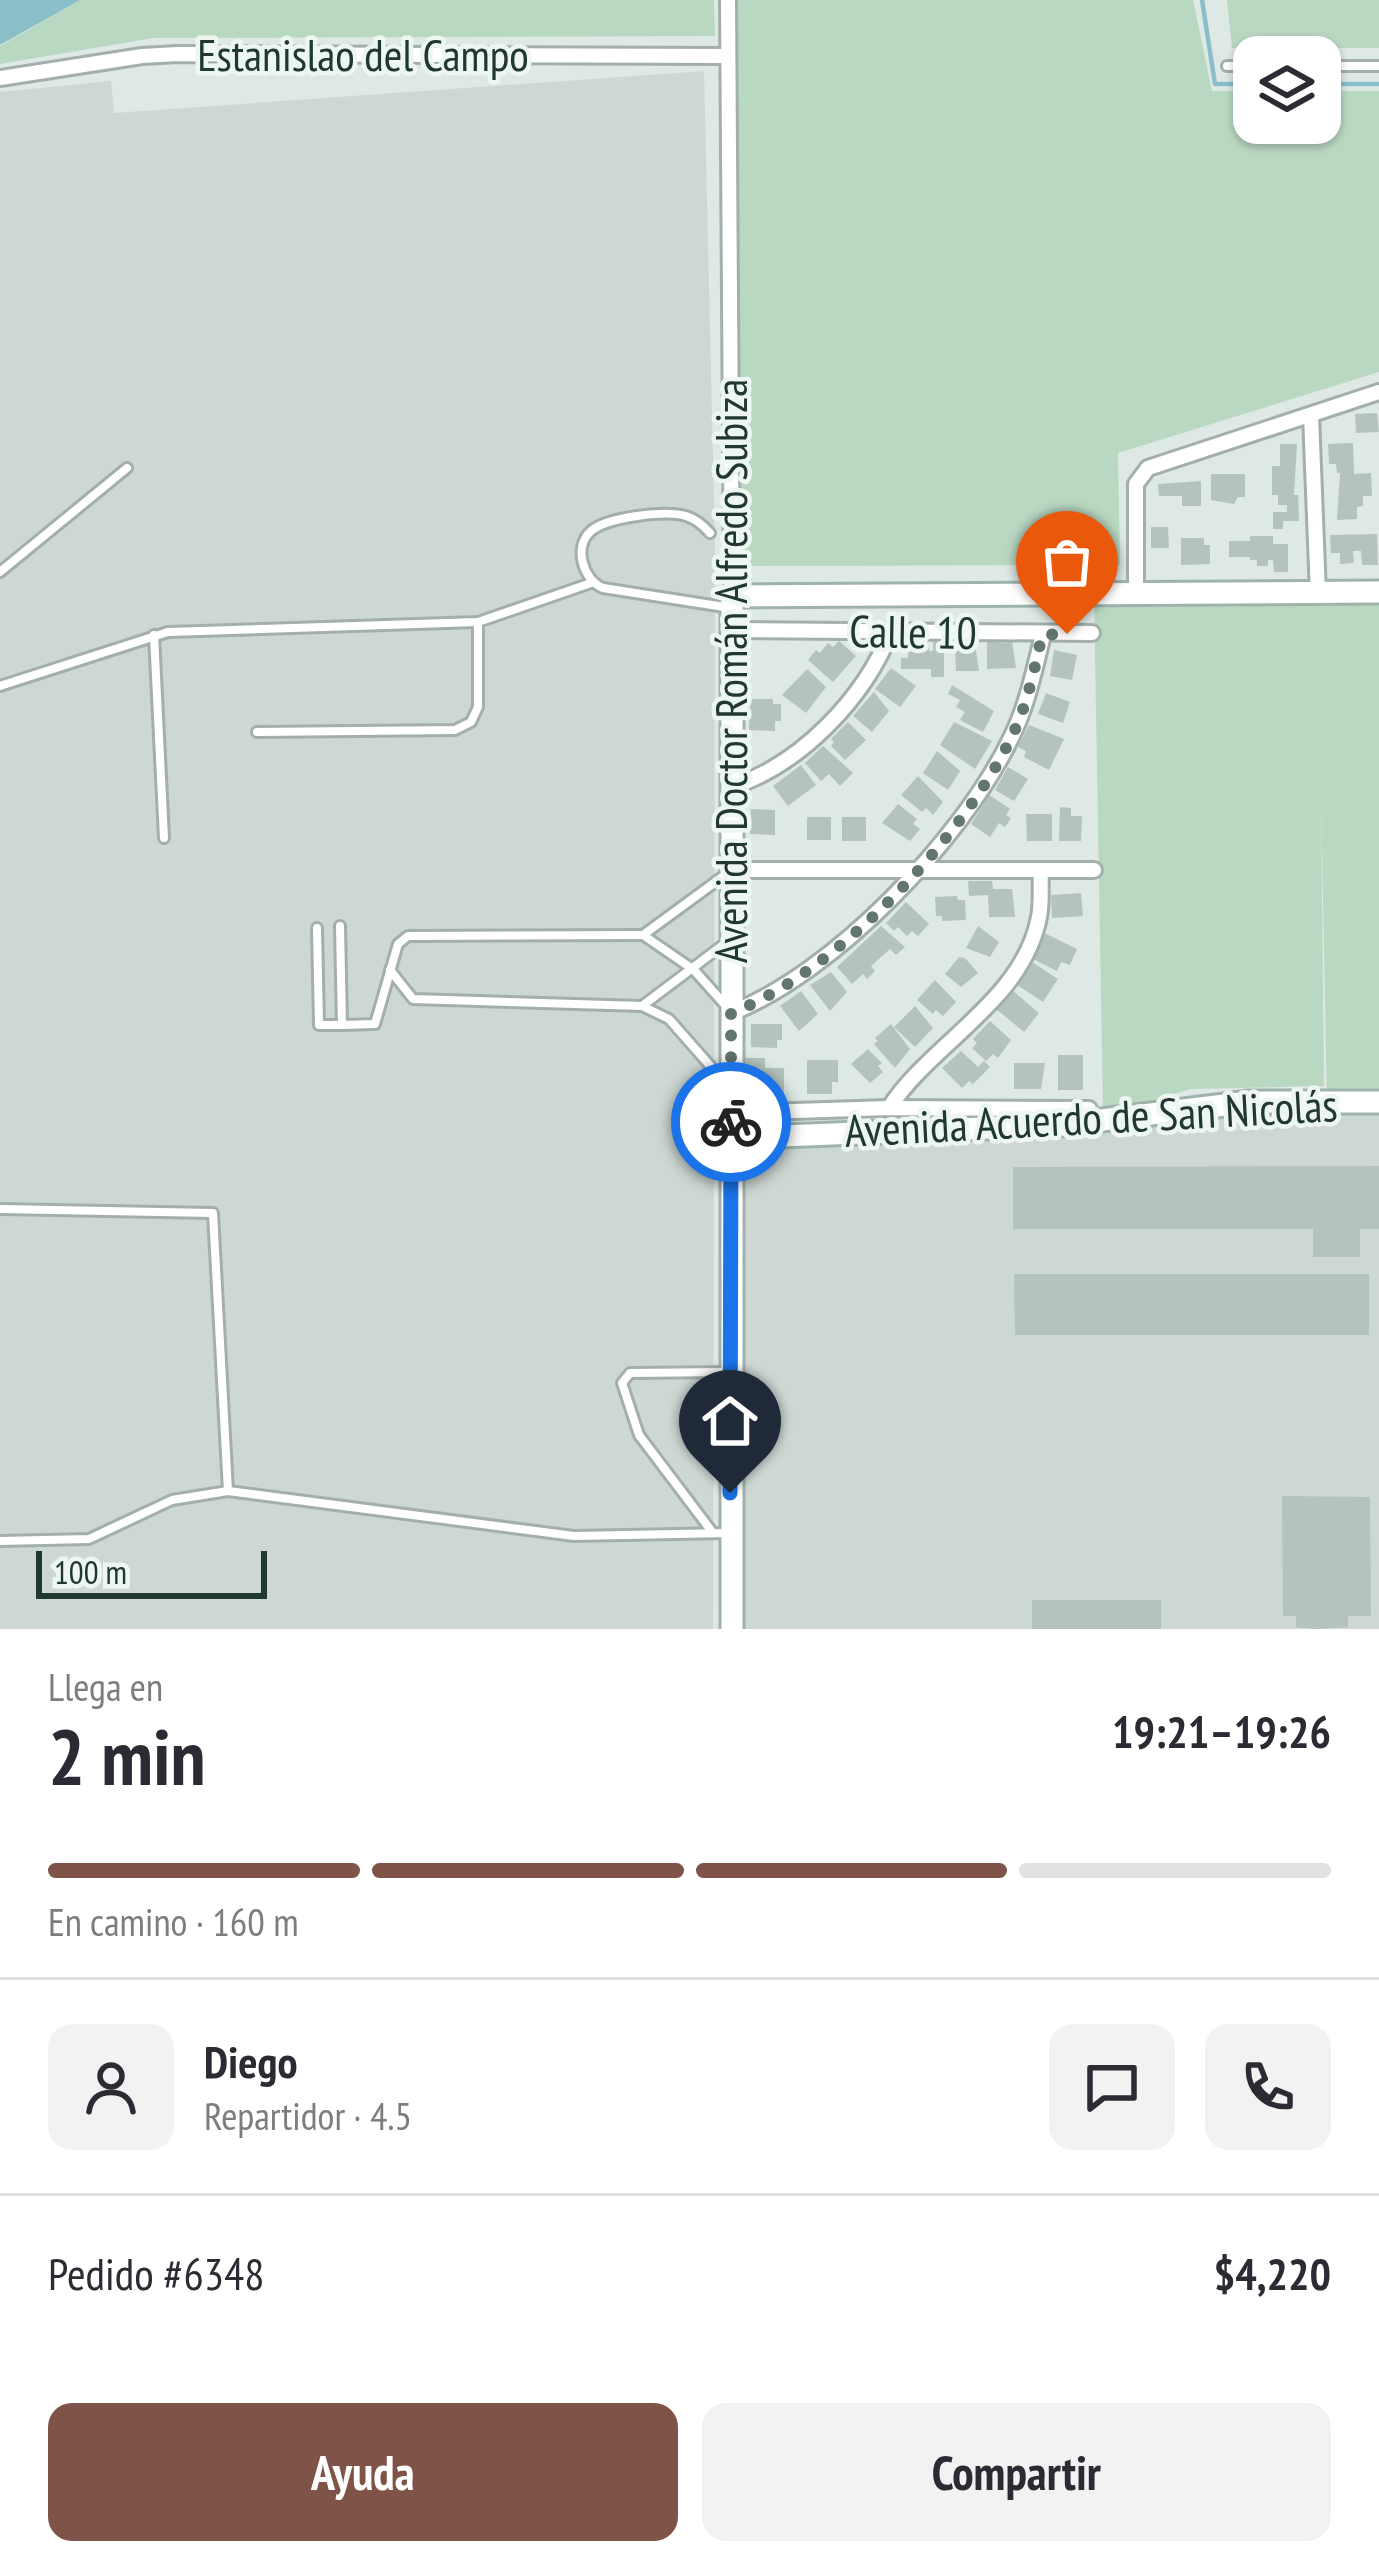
<!DOCTYPE html>
<html lang="es">
<meta charset="utf-8">
<style>
:root{--surface:#fff;--page:#f2f2f3;--text:#2b2b33;--muted:#7c7c81;--line:#e1e1e2;--accent:#7f5347}
body{margin:0;font-family:"PT Sans Narrow",sans-serif;background:var(--page);color:var(--text);height:100vh;display:flex;flex-direction:column;font-size:45px;white-space:nowrap}
*{box-sizing:border-box;margin:0}
p{font-size:39px;color:var(--muted)}
.icon{flex:none;width:66px;height:66px;fill:none;stroke:currentColor;stroke-width:2;stroke-linecap:round;stroke-linejoin:round}
.map{position:relative;height:1629px;overflow:hidden}
.side{display:flex;flex-direction:column;background:var(--surface);flex:1}
.side>*{flex:none}
.fabs{position:absolute;left:1233px;top:36px;display:grid;gap:24px}
.fabs a{display:grid;place-items:center;width:108px;height:108px;border-radius:24px;background:var(--surface);box-shadow:0 3px 9px #0004;font-size:60px}
.scale{position:absolute;left:36px;bottom:30px;width:231px;box-sizing:border-box;padding-left:12px;border:6px solid #213731;border-top:0;font-size:33px;line-height:42px;white-space:nowrap;color:#213731;-webkit-text-stroke:9px #eef6f2;paint-order:stroke}
.pin{position:absolute;display:grid;place-items:center;width:102px;height:102px;color:#fff;margin:-123px -51px;border-radius:50% 50% 50% 0;rotate:-45deg;box-shadow:0 0 12px #0007}
.pin .icon{rotate:45deg}
.courier{position:absolute;display:grid;place-items:center;width:120px;height:120px;margin:-60px;border:9px solid #1a73e8;border-radius:50%;background:#fff;color:#222;box-shadow:0 3px 15px #0007}
.summary em{font-style:normal;font-weight:600}
.summary div{display:flex;flex-direction:column-reverse}
.summary{display:flex;align-items:center;justify-content:space-between;height:204px;padding:0 48px}
h1{font-size:78px;font-weight:600;line-height:90px}
.bar{display:grid;grid-template-columns:repeat(4,1fr);gap:18px 12px;align-content:center;height:144px;padding:0 48px}
.bar i{height:15px;border-radius:9px;background:var(--line)}
.bar .on{background:var(--accent)}
.bar p{grid-column:span 4}
.line{display:flex;align-items:center;gap:30px;padding:0 48px;border-top:3px solid var(--line)}
.line div{flex:1}
.round{display:grid;place-items:center;flex:none;width:126px;height:126px;border-radius:24px;background:var(--page)}
.primary-button{display:flex;gap:24px;margin-top:auto;padding:24px 48px}
.primary-button a{flex:1;height:138px;border-radius:24px;background:var(--accent);color:#fff;font-size:48px;font-weight:600;line-height:138px;text-align:center}
.primary-button a+a{background:var(--page);color:var(--text)}
.map>svg:first-child{display:block}
</style>
<div class="map">
<svg width="1379" height="1629" viewBox="0 0 1379 1629">
<rect width="100%" height="100%" fill="#dee8e4"/>
<!-- built -->
<g fill="#cdd8d3">
<path d="M704,71L715,545L713,1629H0V92L111,81L114,113Z"/>
<path d="M1379,1102V1629H732V1138Z"/>
</g>
<!-- green -->
<g fill="#b9d8c2">
<path d="M80,0H714L715,36L153,38L0,64V46Z"/>
<path d="M735,0H1193L1212,91H1254V123H1320V91H1379V372L1118,453L1120,565L739,566Z"/>
<path d="M1227,0H1379V48H1232Z"/>
<path d="M1379,592V1102H1327L1321,796L1324,1086L1190,1089L1133,1107L1103,1111L1094,595Z"/>
</g>
<!-- water -->
<path fill="#8abfca" d="M0,0H80L0,45Z"/>
<g fill="none" stroke-linecap="round" stroke-linejoin="round">
<!-- stream -->
<g stroke="#8abfca" stroke-width="4.5">
<path d="M1202,0L1215,84H1254"/>
<path d="M1320,84H1379"/>
</g>
</g>
<!-- building -->
<g fill="#b4c3bd">
<path d="M1377,413L1379,432L1356,433L1355,414Z"/>
<path d="M1353,443L1354,474L1371,473L1372,496H1363V506L1357,507V519L1337,520L1340,473H1337L1336,464H1329L1328,444Z"/>
<path d="M1280,444H1297L1294,495H1298L1299,521H1283V529H1273V512H1287V505H1278V495H1272V466H1280Z"/>
<path d="M1211,474H1245V497H1238L1234,504L1211,500Z"/>
<path d="M1201,481V506H1182V496H1159L1158,484Z"/>
<path d="M1151,527H1168L1169,548H1151Z"/>
<path d="M1377,534L1378,565H1362L1361,551H1353L1354,563L1340,564V553H1331L1330,535Z"/>
<path d="M1250,536H1273V544H1288V572H1274L1273,560H1268V566H1257V560H1250V557H1229V541H1250Z"/>
<path d="M1181,538H1204V545H1210V564L1181,565Z"/>
<path d="M987,636H996L1001,643L1012,642L1016,668L987,669Z"/>
<path d="M933,638H944V677H931V669H901V658H908V646H929V651H933Z"/>
<path d="M839,641L856,656L833,682L808,660L816,650L820,653L828,643L833,647Z"/>
<path d="M955,643H975L979,671H956Z"/>
<path d="M1054,650L1077,655L1072,680L1050,676Z"/>
<path d="M891,668L916,686L900,707L875,689Z"/>
<path d="M807,669L826,687L806,713L782,695Z"/>
<path d="M952,685L994,711L983,732L960,720L965,712L956,707L960,700L948,694Z"/>
<path d="M874,692L889,711L872,732L853,716Z"/>
<path d="M1046,693L1070,702L1063,723L1038,714Z"/>
<path d="M750,699H773V704H781V721H775V731L749,730Z"/>
<path d="M848,722L866,740L845,760L831,746L834,742L831,739Z"/>
<path d="M954,722L992,741L975,769L940,745Z"/>
<path d="M1029,725L1064,739L1049,770L1024,757L1026,751L1018,747Z"/>
<path d="M823,746L853,773L840,786L829,774L821,781L805,763Z"/>
<path d="M937,751L960,771L948,790L923,773Z"/>
<path d="M801,765L816,785L788,806L773,786Z"/>
<path d="M1008,767L1028,779L1014,801L995,790Z"/>
<path d="M918,776L943,802L933,815L926,808L922,812L901,795Z"/>
<path d="M985,792L1010,809L1006,815L1011,818L1005,827L999,823L990,837L971,824L985,802L981,799Z"/>
<path d="M898,804L917,819L913,824L920,829L910,841L882,823Z"/>
<path d="M1060,807L1071,808V816H1082L1081,841H1059Z"/>
<path d="M751,809L775,810V835L750,834Z"/>
<path d="M1026,814H1052V841H1027Z"/>
<rect x="807" y="817" width="24" height="23"/>
<rect x="842" y="817" width="24" height="24"/>
<path d="M968,881H992L993,889H1012L1015,917H989L988,895L969,896Z"/>
<path d="M1081,893L1083,916L1052,918L1051,895Z"/>
<path d="M957,896L958,900H965L966,920L942,921V916H936L935,897Z"/>
<path d="M906,902L929,924L918,936L912,931L907,936L898,927L894,931L886,923Z"/>
<path d="M881,926L905,947L896,955L890,949L871,966L875,971L867,979L863,974L852,984L837,967Z"/>
<path d="M978,926L999,942L990,957L966,948Z"/>
<path d="M1042,932L1077,949L1070,965L1061,962L1057,971L1031,958Z"/>
<path d="M959,957L965,958L978,973L961,987L945,974Z"/>
<path d="M1029,960L1058,979L1043,1002L1014,983Z"/>
<path d="M831,972L847,992L830,1011L810,985Z"/>
<path d="M935,980L956,1002L943,1016L936,1010L933,1014L917,1000Z"/>
<path d="M1012,990L1039,1013L1024,1032L996,1009Z"/>
<path d="M801,991L818,1014L799,1031L780,1006Z"/>
<path d="M915,1006L933,1028L915,1047L894,1027Z"/>
<path d="M990,1021L1011,1040L998,1058L993,1054L986,1061L972,1048L977,1043L973,1039Z"/>
<path d="M751,1024H782V1040H777V1048L751,1047Z"/>
<path d="M891,1024L910,1049L895,1068L874,1044L878,1041L875,1038Z"/>
<path d="M868,1049L882,1063L878,1066L883,1072L870,1083L851,1064Z"/>
<path d="M961,1051L978,1067L984,1061L990,1067L973,1084L969,1081L962,1088L942,1068Z"/>
<rect x="1058" y="1055" width="25" height="35"/>
<path d="M745,1058H765V1068H784V1094H752L751,1070L745,1069Z"/>
<path d="M807,1060H838V1082H832V1094H807Z"/>
<path d="M1014,1063H1045L1041,1089H1014Z"/>
<path d="M1379,1166V1229H1360V1257H1313V1229H1013V1167Z"/>
<path d="M1014,1274H1369V1335H1015Z"/>
<path d="M1282,1496L1370,1497L1371,1616H1348V1627L1315,1629L1296,1627V1616H1283Z"/>
<rect x="1032" y="1600" width="129" height="29"/>
</g>
<g fill="none" stroke-linecap="round" stroke-linejoin="round">
<!-- lane casing -->
<g stroke="#a2afab" stroke-width="14">
<g id="lane">
<path d="M1227,66H1254"/>
<path d="M1320,66H1379"/>
<path d="M710,533C703,525 696,519 686,516C666,510 607,517 591,531C573,547 583,580 603,588L731,608"/>
<path d="M0,572L127,468"/>
<path d="M154,635L164,838"/>
<path d="M0,686L168,632L478,622L591,583"/>
<path d="M257,732L455,730L471,722L478,707V622"/>
<path d="M340,926L342,1025L375,1024L398,944L408,936L643,935"/>
<path d="M317,928L319,1025H342"/>
<path d="M390,970L413,999L642,1006L669,1019L727,1085"/>
<path d="M642,1006L727,942"/>
<path d="M727,1007L694,970L643,935L729,872"/>
<path d="M0,1209L213,1213L228,1491"/>
<path d="M713,1533L639,1435L622,1383L630,1373L729,1372"/>
<path d="M0,1541L89,1539L172,1500L228,1491L574,1536L728,1533"/>
</g>
</g>
<!-- street casing -->
<g stroke="#a2afab" stroke-width="20">
<g id="street">
<path d="M728,0L732,596"/>
<path d="M0,78L142,56L178,54L728,56"/>
<path d="M1311,416L1318,594"/>
<path d="M1136,593V484L1148,468L1379,392"/>
<path d="M733,630L1092,633"/>
<path d="M732,787C801,764 864,699 891,631"/>
<path d="M732,870H1094"/>
<path d="M731,1013C834,973 962,839 1010,740C1027,707 1034,671 1043,635"/>
<path d="M889,1108C932,1042 1023,1001 1039,917C1042,903 1040,885 1041,870"/>
<path d="M731,1113L889,1108L1089,1109"/>
</g>
</g>
<!-- secondary casing -->
<g stroke="#9fb3ac" stroke-width="27">
<g id="secondary">
<path d="M732,1138L1061,1125L1249,1102H1379"/>
<path d="M732,1629V596L1379,592"/>
</g>
</g>
<!-- lane -->
<use href="#lane" stroke="#fff" stroke-width="8"/>
<!-- street -->
<use href="#street" stroke="#fff" stroke-width="14"/>
<!-- secondary -->
<use href="#secondary" stroke="#fff" stroke-width="21"/>
</g>
<g fill="none" stroke-linecap="round" stroke-linejoin="round">
<!-- done -->
<path stroke="#637570" stroke-width="12" stroke-dasharray="0 21.6" d="M731,1122V1013C834,974 962,839 1010,740C1027,707 1034,671 1042,635L1067,634"/>
<!-- route -->
<path stroke="#1a73e8" stroke-width="15" d="M730,1493L731,1122"/>
</g>
<g text-anchor="middle" stroke-width="9" stroke-linejoin="round" paint-order="stroke">
<!-- street labels -->
<g font-size="45" fill="#213731" stroke="#eef6f2">
<text x="363" y="71">Estanislao del Campo</text>
<text transform="translate(913 632) rotate(1)" y="16">Calle 10</text>
<text transform="translate(731 671) rotate(-90)" y="16">Avenida Doctor Román Alfredo Subiza</text>
<text transform="translate(1091 1118) rotate(-3)" y="16">Avenida Acuerdo de San Nicolás</text>
</g>
</g>
</svg>
<div class="fabs">
<a><svg class="icon" aria-label="layers" viewBox="0 0 24 24"><path d="M12 4l9 5-9 5-9-5zM3 14l9 5 9-5"/></svg></a>
</div>
<div class="scale">100 m</div>
<div class="pin" style="left:1067px;top:634px;background:#ea580c"><svg class="icon" aria-label="bag" viewBox="0 0 24 24"><path d="M5 8h14l-1 12H6zM9 8a3 3 0 0 1 6 0"/></svg></div>
<div class="pin" style="left:730px;top:1493px;background:#1f2937"><svg class="icon" aria-label="home" viewBox="0 0 24 24"><path d="M3 11l9-7 9 7M6 9v11h12V9"/></svg></div>
<div class="courier" style="left:731px;top:1122px"><svg class="icon" aria-label="bike" viewBox="0 0 24 24"><circle cx="6" cy="16" r="4"/><circle cx="18" cy="16" r="4"/><path d="M6 16l4-8h5l3 8M10 8l3 8H6M13 5h3"/></svg></div>
</div>
<section class="side">
<div class="summary"><div><h1>2 min</h1><p>Llega en</p></div><em>19:21–19:26</em></div>
<div class="bar"><i class="on"></i><i class="on"></i><i class="on"></i><i></i><p>En camino · 160 m</p></div>
<div class="line" style="height:216px"><a class="round"><svg class="icon" aria-label="person" viewBox="0 0 24 24"><circle cx="12" cy="8" r="4"/><path d="M4 21q1-7 8-7t8 7"/></svg></a><div><b>Diego</b><p>Repartidor · 4.5</p></div><a class="round"><svg class="icon" aria-label="chat" viewBox="0 0 24 24"><path d="M4 5h16v11H9l-5 4z"/></svg></a><a class="round"><svg class="icon" aria-label="phone" viewBox="0 0 24 24"><path d="M5 4h4l2 5-3 2q2 4 5 5l2-3 5 2v4C11 20 4 13 5 4z"/></svg></a></div>
<div class="line" style="height:156px"><div>Pedido #6348</div><b>$4,220</b></div>
<div class="primary-button"><a>Ayuda</a><a>Compartir</a></div>
</section>
